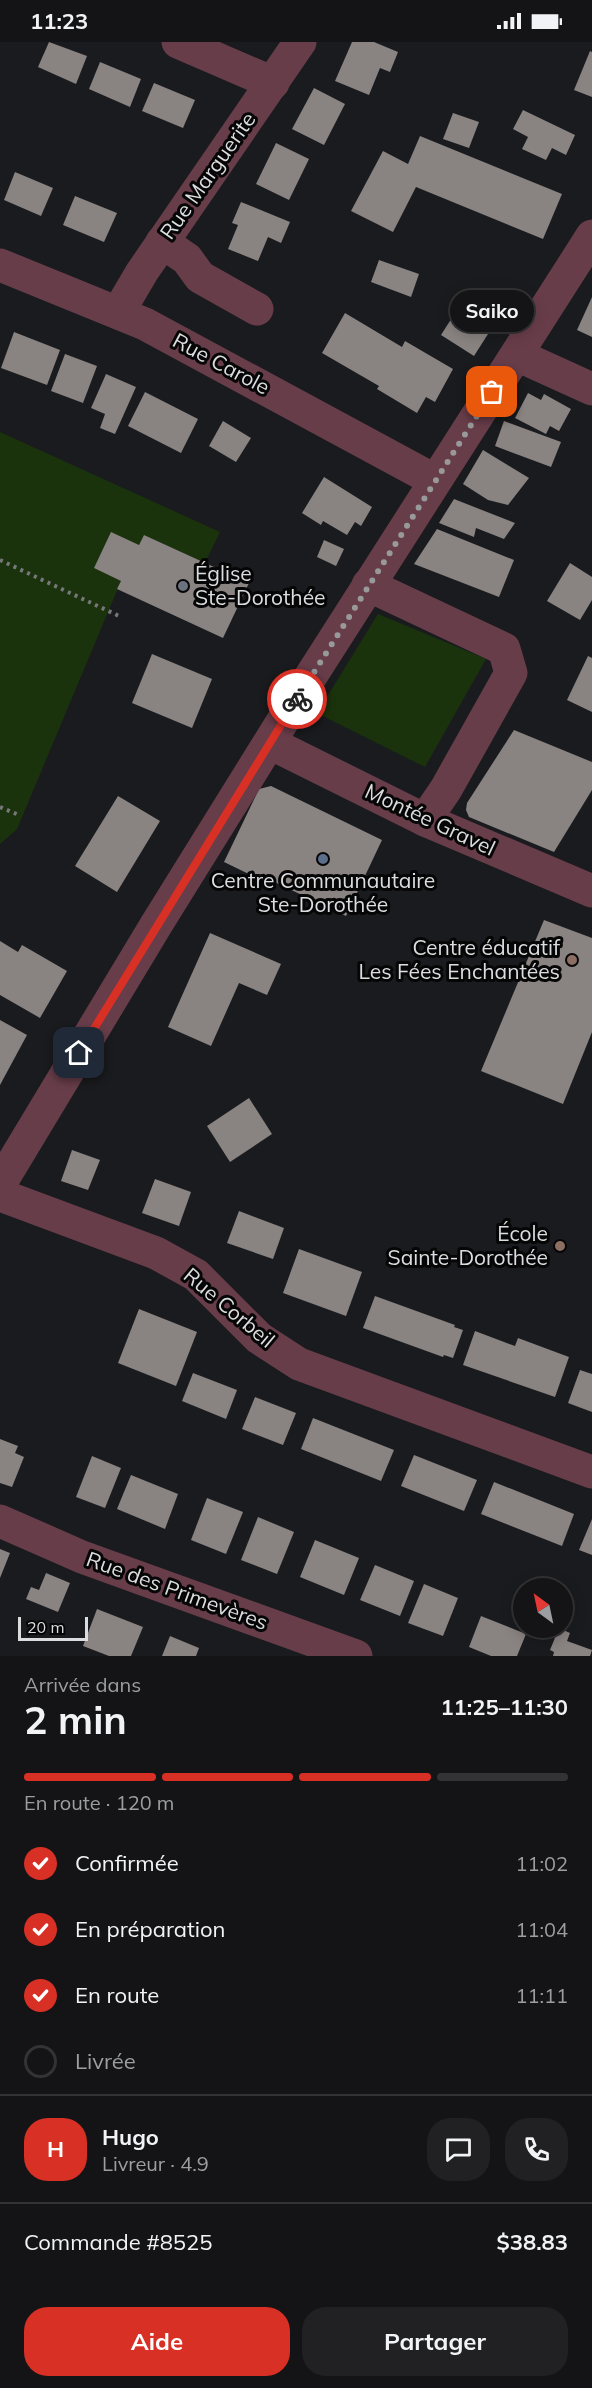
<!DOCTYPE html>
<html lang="fr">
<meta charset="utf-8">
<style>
:root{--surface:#141416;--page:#212123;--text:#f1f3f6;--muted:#9d9ea1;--line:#333335;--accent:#d93025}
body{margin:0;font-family:Mulish,sans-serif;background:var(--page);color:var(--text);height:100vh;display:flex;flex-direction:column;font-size:22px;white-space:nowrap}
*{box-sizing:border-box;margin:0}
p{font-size:20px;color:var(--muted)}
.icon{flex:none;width:33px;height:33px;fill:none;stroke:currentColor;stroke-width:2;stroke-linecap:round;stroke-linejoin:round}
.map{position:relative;height:1614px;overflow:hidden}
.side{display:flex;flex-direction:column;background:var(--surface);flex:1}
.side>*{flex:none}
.needle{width:39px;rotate:327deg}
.tools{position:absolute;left:513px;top:1536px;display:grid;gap:12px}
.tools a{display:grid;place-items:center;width:60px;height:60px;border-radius:50%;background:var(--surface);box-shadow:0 3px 15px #0003,0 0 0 2px var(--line);font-size:30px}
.scale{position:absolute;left:18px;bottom:15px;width:70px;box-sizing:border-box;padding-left:6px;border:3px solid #dcdddf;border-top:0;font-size:16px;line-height:21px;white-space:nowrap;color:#dcdddf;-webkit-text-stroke:4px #060607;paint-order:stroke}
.pin{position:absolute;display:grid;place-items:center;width:51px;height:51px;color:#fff;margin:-26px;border-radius:12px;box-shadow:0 3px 9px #0006}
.courier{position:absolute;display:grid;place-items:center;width:60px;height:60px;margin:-30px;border:4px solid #d93025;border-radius:50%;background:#fff;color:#222;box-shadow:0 2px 8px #0007}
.bubble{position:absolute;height:42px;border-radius:21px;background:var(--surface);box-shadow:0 3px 15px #0003,0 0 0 2px var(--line);font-size:20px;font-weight:700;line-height:42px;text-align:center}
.overview em{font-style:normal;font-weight:700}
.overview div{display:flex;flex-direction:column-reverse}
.overview{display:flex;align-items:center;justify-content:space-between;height:102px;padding:0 24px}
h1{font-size:39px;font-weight:700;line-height:45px}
.bar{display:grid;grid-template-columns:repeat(4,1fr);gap:9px 6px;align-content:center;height:72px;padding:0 24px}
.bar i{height:8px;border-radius:4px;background:var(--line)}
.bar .on{background:var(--accent)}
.bar p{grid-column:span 4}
.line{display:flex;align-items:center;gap:15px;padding:0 24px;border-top:2px solid var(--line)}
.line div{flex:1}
.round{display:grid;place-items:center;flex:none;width:63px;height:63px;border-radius:24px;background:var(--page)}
ol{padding:0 24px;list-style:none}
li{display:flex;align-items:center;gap:18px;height:66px}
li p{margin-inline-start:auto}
li .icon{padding:6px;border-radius:50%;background:var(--accent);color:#fff;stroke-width:4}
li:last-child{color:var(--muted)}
li i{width:33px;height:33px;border:3px solid var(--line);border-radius:50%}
.button{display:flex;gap:12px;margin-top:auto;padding:12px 24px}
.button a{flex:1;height:69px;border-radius:24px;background:var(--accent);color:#fff;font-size:24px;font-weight:700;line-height:69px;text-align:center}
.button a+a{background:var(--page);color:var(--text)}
.status{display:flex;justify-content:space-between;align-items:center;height:42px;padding:0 30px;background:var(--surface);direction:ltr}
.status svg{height:16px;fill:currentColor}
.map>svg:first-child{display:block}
</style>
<div class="status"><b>11:23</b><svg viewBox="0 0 49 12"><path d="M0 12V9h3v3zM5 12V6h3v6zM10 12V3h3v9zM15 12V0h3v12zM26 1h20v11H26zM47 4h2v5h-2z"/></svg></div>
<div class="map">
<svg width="592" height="1614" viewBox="0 0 592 1614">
<rect width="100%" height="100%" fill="#1a1b1e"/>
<!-- green -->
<g fill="#1b330c">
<path d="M0,390L220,490L205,521L144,493L139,503L111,491L94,526L121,539L17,787L0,802Z"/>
<path d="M378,572L486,617L425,725L317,671Z"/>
</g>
<!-- building -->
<g fill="#898382">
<path d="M49,0L87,14L76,42L38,25Z"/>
<path d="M352,0H374L398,10L390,30L380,26L369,53L335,39Z"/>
<path d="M590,9L592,10V55L574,48Z"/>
<path d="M100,20L141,37L130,65L89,47Z"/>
<path d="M154,41L195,58L183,86L142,69Z"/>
<path d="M314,46L345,62L324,103L292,87Z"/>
<path d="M523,68L575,93L566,113L552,106L546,118L522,107L528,95L513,87Z"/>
<path d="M453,71L479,80L469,106L443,97Z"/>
<path d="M420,94L562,152L543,197L416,145L393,190L351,169L383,109L408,122Z"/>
<path d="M276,101L309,117L289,158L256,142Z"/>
<path d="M15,130L53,146L41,174L4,158Z"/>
<path d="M75,154L117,171L104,200L63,183Z"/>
<path d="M241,160L290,180L281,201L268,195L258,219L228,207L238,183L232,181Z"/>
<path d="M379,218L419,232L411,255L371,240Z"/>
<path d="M592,255V295L577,288Z"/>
<path d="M462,260L495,281L474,314L441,293Z"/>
<path d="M345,271L402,305L405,299L453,327L435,360L426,355L417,371L377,347L379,344L322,311Z"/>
<path d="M14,290L60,308L47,343L1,326Z"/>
<path d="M65,312L97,324L83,361L51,349Z"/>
<path d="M106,332L136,345L115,392L100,386L105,372L91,366Z"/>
<path d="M145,350L198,377L181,411L128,384Z"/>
<path d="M528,351L541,358L544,352L571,367L559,389L550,384L546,392L515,376Z"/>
<path d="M223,379L251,396L236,420L209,404Z"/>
<path d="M504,379L561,400L551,425L495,404Z"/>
<path d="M483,408L529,436L508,463L488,458L463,442Z"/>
<path d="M324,435L372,465L361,484L355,480L347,493L323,479L321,483L302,471Z"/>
<path d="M454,457L515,481L504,497L476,486L474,495L439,481Z"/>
<path d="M437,487L514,518L499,555L414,522Z"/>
<path d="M111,490L139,503L144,493L249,541L223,596L117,547L121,539L94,526Z"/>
<path d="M324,498L344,507L336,524L317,515Z"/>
<path d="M570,521L592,535V558L580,578L547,559Z"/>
<path d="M152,612L212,637L192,686L132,661Z"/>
<path d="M588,614L592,616V670L567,658Z"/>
<path d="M514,688L592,720V748L554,810L469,775L466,768L467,761Z"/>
<path d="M271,744L382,798L346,874L264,835L261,838L224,820L259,747Z"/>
<path d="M118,754L160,779L117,850L75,824Z"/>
<path d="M544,878L592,896V990L563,1062L481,1029Z"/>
<path d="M210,891L281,922L267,953L239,941L211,1004L168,985Z"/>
<path d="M0,899L18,910L22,903L67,929L40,976L0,953Z"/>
<path d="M0,978L27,993L0,1043Z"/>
<path d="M249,1056L272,1092L230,1120L207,1084Z"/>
<path d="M72,1108L100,1118L88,1148L61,1139Z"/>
<path d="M155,1137L191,1150L179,1184L142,1171Z"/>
<path d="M239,1169L284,1186L273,1217L227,1201Z"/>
<path d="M299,1207L362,1230L346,1274L283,1251Z"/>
<path d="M375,1254L455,1283L454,1285L463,1288L453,1316L444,1313L443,1315L363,1286Z"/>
<path d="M139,1267L197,1290L176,1344L118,1321Z"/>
<path d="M475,1289L515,1304L518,1296L569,1315L555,1355L463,1323Z"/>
<path d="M580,1328L592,1332V1370L568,1361Z"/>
<path d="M193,1331L237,1348L226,1377L182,1359Z"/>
<path d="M255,1355L296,1371L283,1403L242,1387Z"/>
<path d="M313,1376L394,1408L381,1439L301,1407Z"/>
<path d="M0,1397L18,1404L15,1411L24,1415L12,1445L0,1441Z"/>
<path d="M414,1413L477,1438L464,1469L401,1444Z"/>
<path d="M92,1414L121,1426L105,1466L76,1455Z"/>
<path d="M131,1433L178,1452L165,1487L117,1467Z"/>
<path d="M494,1440L574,1472L562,1504L481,1472Z"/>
<path d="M207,1456L243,1470L226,1512L191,1498Z"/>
<path d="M258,1475L294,1490L277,1532L241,1518Z"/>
<path d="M592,1477V1513L579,1508Z"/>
<path d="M315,1498L359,1516L344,1553L300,1535Z"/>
<path d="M0,1507L10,1511L0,1536Z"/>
<path d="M375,1523L414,1539L400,1574L360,1558Z"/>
<path d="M46,1531L70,1541L58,1570L26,1557L31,1545L39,1548Z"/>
<path d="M424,1542L458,1556L443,1594L408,1581Z"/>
<path d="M97,1567L143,1585L131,1614H109L83,1604Z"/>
<path d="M481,1574L526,1592L517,1614H491L469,1605Z"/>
<path d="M559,1586L570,1591L567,1599L592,1608L590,1614H553L554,1610L550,1608Z"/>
<path d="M170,1594L199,1606L196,1614H162Z"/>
</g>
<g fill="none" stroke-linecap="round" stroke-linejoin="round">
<!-- path -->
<g stroke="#77787a" stroke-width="4" stroke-dasharray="3 4.5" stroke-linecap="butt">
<path d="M0,518L119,574"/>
<path d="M0,765L19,773"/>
</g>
<!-- minor -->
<g stroke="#683d4a" stroke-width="33">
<path d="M178,0L273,41"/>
<path d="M162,200L187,217L200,235L257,267"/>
<path d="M0,223L145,282L434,438"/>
<path d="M119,269L142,230L300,0"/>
<path d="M517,313L592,347"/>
<path d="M368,543L504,607L511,631L446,747L425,778"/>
<path d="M270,701L425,778L592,849"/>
<path d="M0,1142L156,883L302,648L592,194"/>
<path d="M0,1153L156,1211L196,1233L259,1296L299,1322L592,1430"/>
<path d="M0,1479L82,1515L356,1614"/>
</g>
</g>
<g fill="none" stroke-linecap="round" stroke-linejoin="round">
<!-- done -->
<path stroke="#98999b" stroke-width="6" stroke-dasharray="0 10.8" d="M297,657L492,350"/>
<!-- route -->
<path stroke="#d93025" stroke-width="8" d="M79,1011L297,657"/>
</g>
<!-- markers -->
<circle fill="#6b7280" stroke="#060607" stroke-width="2" cx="183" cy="544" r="6"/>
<circle fill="#5c6f8a" stroke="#060607" stroke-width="2" cx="323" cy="817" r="6"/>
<g fill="#8d6e63" stroke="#060607" stroke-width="2">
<circle cx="572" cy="918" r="6"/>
<circle cx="560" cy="1204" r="6"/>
</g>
<g text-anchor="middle" stroke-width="6" stroke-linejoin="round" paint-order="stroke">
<!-- street labels -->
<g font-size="21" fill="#dcdddf" stroke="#060607">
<text transform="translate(208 134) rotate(-55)" y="7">Rue Marguerite</text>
<text transform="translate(221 322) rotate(28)" y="7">Rue Carole</text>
<text transform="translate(430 778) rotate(25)" y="7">Montée Gravel</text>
<text transform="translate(229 1266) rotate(40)" y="7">Rue Corbeil</text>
<text transform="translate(177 1549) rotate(20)" y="7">Rue des Primevères</text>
</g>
<!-- poi labels -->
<g font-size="21" fill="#dcdddf" stroke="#060607" text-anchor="end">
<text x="195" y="539" text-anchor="start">Église<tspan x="195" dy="24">Ste-Dorothée</tspan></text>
<text x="323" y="846" text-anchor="middle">Centre Communautaire<tspan x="323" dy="24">Ste-Dorothée</tspan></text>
<text x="560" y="913">Centre éducatif<tspan x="560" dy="24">Les Fées Enchantées</tspan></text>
<text x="548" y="1199">École<tspan x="548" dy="24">Sainte-Dorothée</tspan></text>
</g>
</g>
</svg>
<div class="tools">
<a><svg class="needle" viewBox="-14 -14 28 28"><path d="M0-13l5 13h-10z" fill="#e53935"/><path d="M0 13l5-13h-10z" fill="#9d9ea1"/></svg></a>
</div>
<div class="scale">20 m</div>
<div class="pin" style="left:492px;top:350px;background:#ea580c"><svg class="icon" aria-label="bag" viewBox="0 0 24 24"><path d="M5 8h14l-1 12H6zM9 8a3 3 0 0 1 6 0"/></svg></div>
<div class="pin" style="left:79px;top:1011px;background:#1f2937"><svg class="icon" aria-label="home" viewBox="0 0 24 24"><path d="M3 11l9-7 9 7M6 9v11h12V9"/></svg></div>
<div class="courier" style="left:297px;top:657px"><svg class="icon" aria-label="bike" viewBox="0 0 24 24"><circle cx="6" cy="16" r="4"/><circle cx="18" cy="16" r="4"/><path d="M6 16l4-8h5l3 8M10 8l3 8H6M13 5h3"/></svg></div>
<div class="bubble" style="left:450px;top:248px;width:84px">Saiko</div>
</div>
<section class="side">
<div class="overview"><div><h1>2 min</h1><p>Arrivée dans</p></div><em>11:25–11:30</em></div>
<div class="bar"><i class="on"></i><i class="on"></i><i class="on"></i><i></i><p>En route · 120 m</p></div>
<ol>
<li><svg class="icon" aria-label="check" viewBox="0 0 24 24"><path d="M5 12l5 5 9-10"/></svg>Confirmée<p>11:02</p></li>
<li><svg class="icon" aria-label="check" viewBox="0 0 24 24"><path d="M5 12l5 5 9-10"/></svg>En préparation<p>11:04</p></li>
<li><svg class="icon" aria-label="check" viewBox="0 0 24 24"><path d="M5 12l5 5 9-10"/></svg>En route<p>11:11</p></li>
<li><i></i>Livrée</li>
</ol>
<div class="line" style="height:108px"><b class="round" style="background:var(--accent);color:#fff">H</b><div><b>Hugo</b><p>Livreur · 4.9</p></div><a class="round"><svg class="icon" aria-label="chat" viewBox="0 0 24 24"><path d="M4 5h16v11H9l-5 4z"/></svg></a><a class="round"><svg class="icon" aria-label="phone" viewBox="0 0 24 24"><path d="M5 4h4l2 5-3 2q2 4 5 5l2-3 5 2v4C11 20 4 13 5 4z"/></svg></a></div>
<div class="line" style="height:78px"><div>Commande #8525</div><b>$38.83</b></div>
<div class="button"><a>Aide</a><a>Partager</a></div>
</section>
